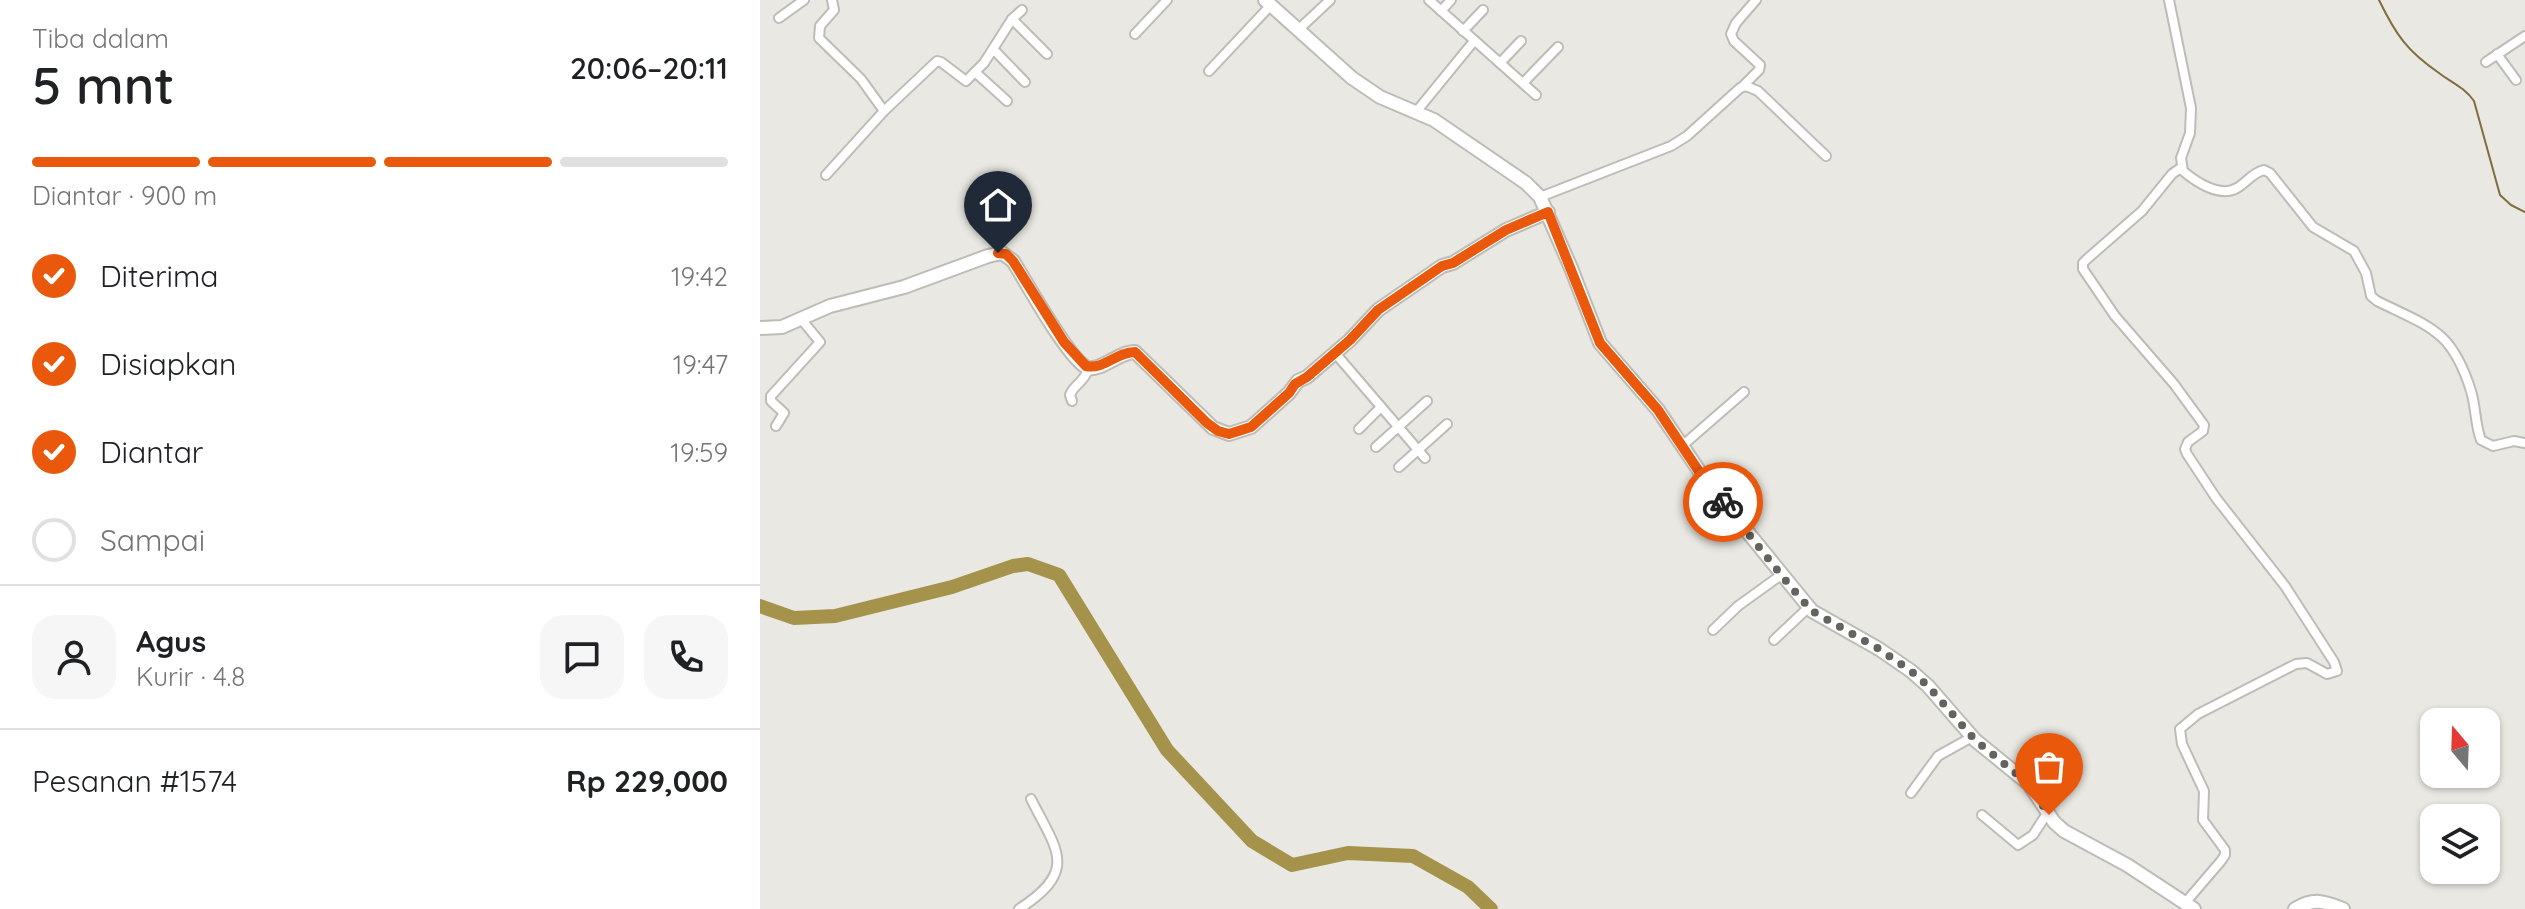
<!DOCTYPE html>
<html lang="id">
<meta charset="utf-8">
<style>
:root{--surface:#fff;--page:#f6f6f6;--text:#202124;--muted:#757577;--line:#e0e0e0;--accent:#ea580c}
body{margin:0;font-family:Quicksand,sans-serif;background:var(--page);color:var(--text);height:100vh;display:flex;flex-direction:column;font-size:30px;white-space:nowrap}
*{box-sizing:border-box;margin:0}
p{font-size:26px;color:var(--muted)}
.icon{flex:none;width:44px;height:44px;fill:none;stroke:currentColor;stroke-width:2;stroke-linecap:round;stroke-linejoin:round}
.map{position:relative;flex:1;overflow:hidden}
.side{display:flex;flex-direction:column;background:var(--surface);width:760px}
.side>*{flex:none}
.needle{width:52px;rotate:341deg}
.fabs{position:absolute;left:1660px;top:708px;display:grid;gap:16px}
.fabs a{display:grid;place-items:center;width:80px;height:80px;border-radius:16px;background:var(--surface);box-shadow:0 2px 6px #0004;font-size:40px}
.pin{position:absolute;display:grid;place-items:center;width:68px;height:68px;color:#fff;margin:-82px -34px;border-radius:50% 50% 50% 0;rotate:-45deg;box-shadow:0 0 8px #0007}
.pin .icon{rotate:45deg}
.courier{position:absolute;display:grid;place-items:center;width:80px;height:80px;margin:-40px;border:6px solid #ea580c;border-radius:50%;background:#fff;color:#222;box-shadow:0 2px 10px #0007}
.overview em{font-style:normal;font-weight:600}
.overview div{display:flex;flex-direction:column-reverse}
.overview{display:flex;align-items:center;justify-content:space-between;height:136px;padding:0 32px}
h1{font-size:52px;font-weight:600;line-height:60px}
.bar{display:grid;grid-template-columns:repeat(4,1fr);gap:12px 8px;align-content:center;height:96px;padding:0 32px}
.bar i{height:10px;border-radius:6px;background:var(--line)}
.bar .active{background:var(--accent)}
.bar p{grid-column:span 4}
.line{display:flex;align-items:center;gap:20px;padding:0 32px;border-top:2px solid var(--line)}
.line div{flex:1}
.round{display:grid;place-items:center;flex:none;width:84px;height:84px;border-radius:24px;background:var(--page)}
ol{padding:0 32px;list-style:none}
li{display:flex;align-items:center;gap:24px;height:88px}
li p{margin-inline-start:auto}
li .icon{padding:8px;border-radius:50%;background:var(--accent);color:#fff;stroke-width:4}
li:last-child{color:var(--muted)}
li i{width:44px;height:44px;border:4px solid var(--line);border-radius:50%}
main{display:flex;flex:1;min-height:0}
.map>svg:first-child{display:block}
</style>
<main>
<section class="side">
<div class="overview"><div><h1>5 mnt</h1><p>Tiba dalam</p></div><em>20:06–20:11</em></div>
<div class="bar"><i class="active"></i><i class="active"></i><i class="active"></i><i></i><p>Diantar · 900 m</p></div>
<ol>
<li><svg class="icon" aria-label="check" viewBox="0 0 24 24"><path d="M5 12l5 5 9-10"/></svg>Diterima<p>19:42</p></li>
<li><svg class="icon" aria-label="check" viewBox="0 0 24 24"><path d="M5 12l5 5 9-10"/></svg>Disiapkan<p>19:47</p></li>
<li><svg class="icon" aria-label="check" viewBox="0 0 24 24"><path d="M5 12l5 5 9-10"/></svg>Diantar<p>19:59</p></li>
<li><i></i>Sampai</li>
</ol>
<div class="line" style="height:144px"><a class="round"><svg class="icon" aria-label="person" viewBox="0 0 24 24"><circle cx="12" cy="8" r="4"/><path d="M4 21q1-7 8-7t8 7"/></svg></a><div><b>Agus</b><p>Kurir · 4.8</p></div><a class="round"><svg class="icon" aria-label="chat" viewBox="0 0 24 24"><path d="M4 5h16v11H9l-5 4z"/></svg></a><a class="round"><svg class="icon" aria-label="phone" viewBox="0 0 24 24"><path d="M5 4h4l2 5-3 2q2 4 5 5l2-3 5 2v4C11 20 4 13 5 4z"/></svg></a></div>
<div class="line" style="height:104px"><div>Pesanan #1574</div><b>Rp 229,000</b></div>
</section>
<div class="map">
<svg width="1765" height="909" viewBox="0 0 1765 909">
<rect width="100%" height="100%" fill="#e9e8e2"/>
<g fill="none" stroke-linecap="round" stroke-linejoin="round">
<!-- stream -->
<path stroke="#7c6f3d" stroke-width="2" d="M1619,0C1636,35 1647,51 1679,73C1692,83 1704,87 1714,101L1740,195L1751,205L1765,212"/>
<!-- river -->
<path stroke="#a5934c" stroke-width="14" d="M0,606L34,618L75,616L192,587L253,566L268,564L299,575L407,750L492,841L532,865L588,853L653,856L708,887L731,909"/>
<!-- street casing -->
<g stroke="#bdbcb6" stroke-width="12">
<g id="street">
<path d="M72,0L74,10L60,26L59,38L101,79L124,111"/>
<path d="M669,0L776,95"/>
<path d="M1409,0L1431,108L1430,133L1421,158L1423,171C1436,182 1460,198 1477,188C1487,182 1492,173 1504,170L1510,173L1553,227L1594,251L1606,273L1611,296L1617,301C1670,327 1692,330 1711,391C1716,407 1715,425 1721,440L1733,446L1754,441L1765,443"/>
<path d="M681,11L691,0"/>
<path d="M19,18L44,0"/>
<path d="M252,19L287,54"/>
<path d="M538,30L570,0"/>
<path d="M703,31L723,10"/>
<path d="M375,34L407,0"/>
<path d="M233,49L265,82"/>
<path d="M1737,54L1756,80"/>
<path d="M1726,62L1765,36"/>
<path d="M740,63L761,41"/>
<path d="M449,71L511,5"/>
<path d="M215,72L247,101"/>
<path d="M763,83L798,47"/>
<path d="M983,86L999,70L1000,65L974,41L971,34L976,23L996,0"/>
<path d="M656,112L714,41"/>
<path d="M1422,167L1412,174L1382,211L1327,259L1323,263V269L1355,316L1414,384L1441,421L1444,425L1443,431L1428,442L1425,449L1427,454L1456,498L1525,586L1574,662L1577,671L1567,674L1547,663L1536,664L1438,714L1420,729L1422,744L1444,791L1443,820L1465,850V855L1461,861L1425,903"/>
<path d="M66,175L124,111L177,61L181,62L206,81L224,63L252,19L262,10"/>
<path d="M780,197L911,146L927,136L980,88L986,86L998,91L1066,156"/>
<path d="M575,353L665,458"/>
<path d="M312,401L310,395C314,384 323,384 329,368"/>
<path d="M16,426L24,413L11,401V396L60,342L41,319"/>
<path d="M599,429L621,407"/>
<path d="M922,446L984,392"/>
<path d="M616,447L667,401"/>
<path d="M639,467L687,424"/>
<path d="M953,630L978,606L1021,575"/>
<path d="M1014,640L1049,607"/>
<path d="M1151,793L1178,756L1212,737"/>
<path d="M1222,815L1258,845L1273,835L1288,812"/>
<path d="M259,909C319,870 297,851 271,799"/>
</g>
</g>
<!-- secondary casing -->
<g stroke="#bdbcb6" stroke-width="16">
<g id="secondary">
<path d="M505,0L592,78L620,97L674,120L766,183L780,197L811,268L840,343L898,410L946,481L1052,611L1119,649L1151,671L1168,686L1215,740L1269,784L1294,822L1304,831L1367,865L1434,909"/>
<path d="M0,328L22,327L70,306L144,287L228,256L242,253L253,261C265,280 310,362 328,368C341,371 359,352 375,352L453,428L469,434L491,427L529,393L538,381L547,377L590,340L618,310L682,266L693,263L746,230L788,212"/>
<path d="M1535,909C1553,898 1564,901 1583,909"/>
</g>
</g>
<!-- street -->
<use href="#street" stroke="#fff" stroke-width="8"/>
<!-- secondary -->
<use href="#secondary" stroke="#fff" stroke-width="12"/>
</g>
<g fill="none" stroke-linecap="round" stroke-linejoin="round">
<!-- done -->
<path stroke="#63635f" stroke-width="8" stroke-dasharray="0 14.4" d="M963,502L1030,586L1052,611L1119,649L1151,671L1168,686L1215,740L1269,784L1289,815"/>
<!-- route -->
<path stroke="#ea580c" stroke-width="10" d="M238,253L246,254L253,261L304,342L326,366C344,370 356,352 375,352L447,423L458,431L469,434L491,427L529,393L535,384L547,377L590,340L618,310L682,266L693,263L746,230L788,212L840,343L898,410L940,473L963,502"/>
</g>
</svg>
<div class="fabs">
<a><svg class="needle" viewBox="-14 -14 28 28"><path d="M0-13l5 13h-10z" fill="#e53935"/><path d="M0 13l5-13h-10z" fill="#757577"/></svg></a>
<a><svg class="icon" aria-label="layers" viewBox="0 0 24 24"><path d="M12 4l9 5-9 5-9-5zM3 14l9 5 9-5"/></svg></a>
</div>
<div class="pin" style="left:1289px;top:815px;background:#ea580c"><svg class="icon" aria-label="bag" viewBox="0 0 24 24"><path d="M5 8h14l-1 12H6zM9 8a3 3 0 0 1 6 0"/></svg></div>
<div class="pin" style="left:238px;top:253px;background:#1f2937"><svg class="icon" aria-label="home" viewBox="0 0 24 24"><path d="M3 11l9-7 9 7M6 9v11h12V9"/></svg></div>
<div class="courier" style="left:963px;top:502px"><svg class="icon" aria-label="bike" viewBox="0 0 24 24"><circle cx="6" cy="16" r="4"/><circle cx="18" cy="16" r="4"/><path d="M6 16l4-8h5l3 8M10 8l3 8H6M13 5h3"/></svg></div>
</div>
</main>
